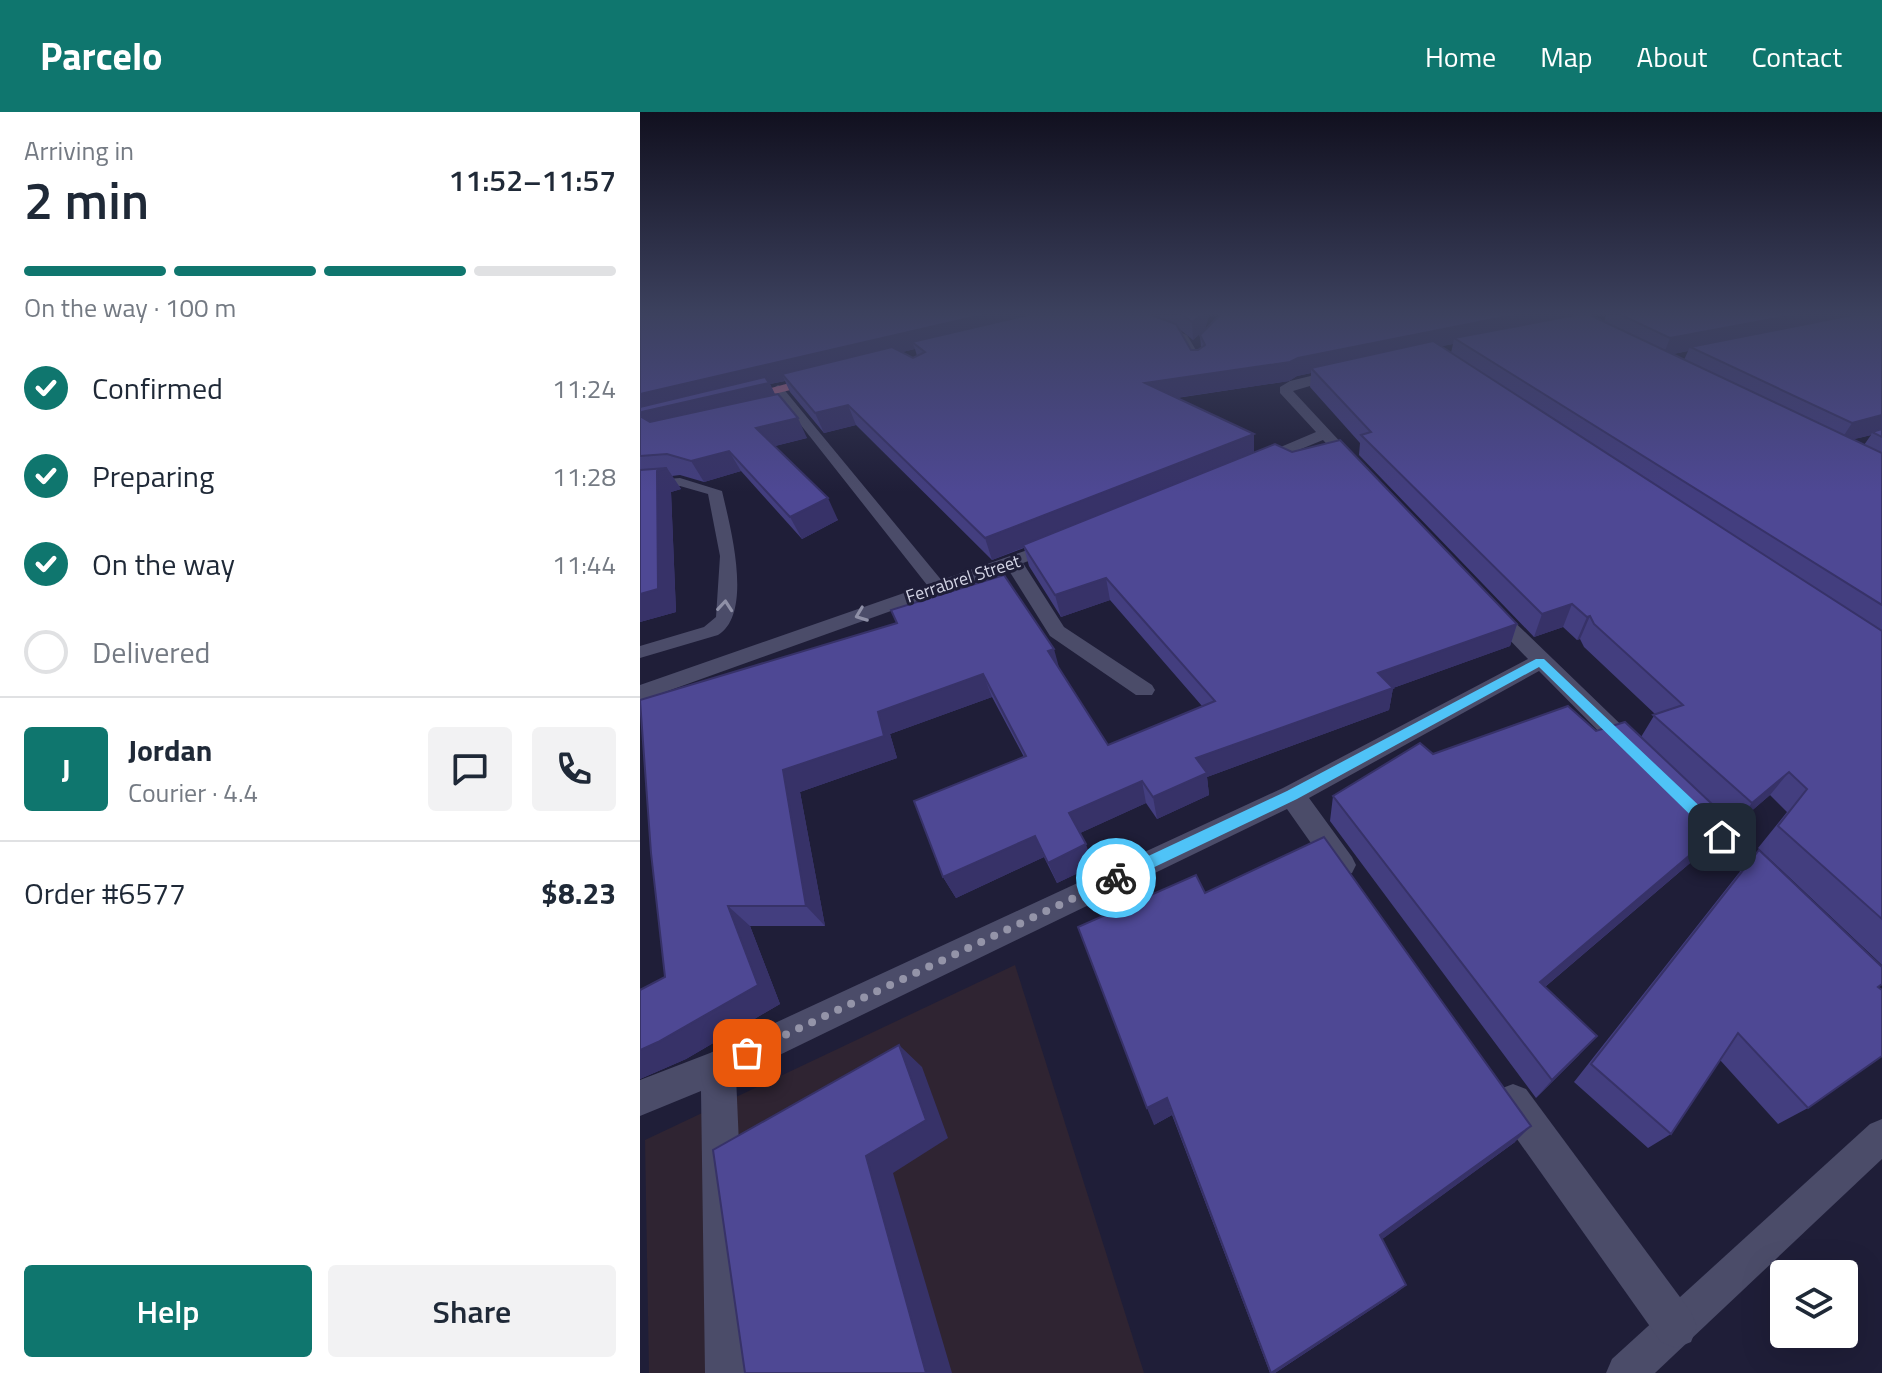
<!DOCTYPE html>
<meta charset="utf-8">
<style>
:root{--surface:#fff;--page:#f2f2f3;--text:#1f2937;--muted:#747a83;--line:#e0e1e3;--accent:#0f766e}
body{margin:0;font-family:"Titillium Web",sans-serif;background:var(--page);color:var(--text);height:100vh;display:flex;flex-direction:column;font-size:30px;white-space:nowrap}
*{box-sizing:border-box;margin:0}
p{font-size:26px;color:var(--muted)}
.icon{flex:none;width:44px;height:44px;fill:none;stroke:currentColor;stroke-width:2;stroke-linecap:round;stroke-linejoin:round}
.map{position:relative;flex:1;overflow:hidden}
.panel{display:flex;flex-direction:column;background:var(--surface);width:640px}
.panel>*{flex:none}
.buttons{position:absolute;left:1130px;top:1148px;display:grid;gap:16px}
.buttons a{display:grid;place-items:center;width:88px;height:88px;border-radius:8px;background:var(--surface);box-shadow:0 8px 32px #0002;font-size:40px}
.pin{position:absolute;display:grid;place-items:center;width:68px;height:68px;color:#fff;margin:-34px;border-radius:16px;box-shadow:0 4px 12px #0006}
.courier{position:absolute;display:grid;place-items:center;width:80px;height:80px;margin:-40px;border:6px solid #4fc3f7;border-radius:50%;background:#fff;color:#222;box-shadow:0 2px 10px #0007}
.summary em{font-style:normal;font-weight:600}
.summary div{display:flex;flex-direction:column-reverse}
.summary{display:flex;align-items:center;justify-content:space-between;height:136px;padding:0 24px}
h1{font-size:52px;font-weight:600;line-height:60px}
.bar{display:grid;grid-template-columns:repeat(4,1fr);gap:12px 8px;align-content:center;height:96px;padding:0 24px}
.bar i{height:10px;border-radius:6px;background:var(--line)}
.bar .selected{background:var(--accent)}
.bar p{grid-column:span 4}
.line{display:flex;align-items:center;gap:20px;padding:0 24px;border-top:2px solid var(--line)}
.line div{flex:1}
.round{display:grid;place-items:center;flex:none;width:84px;height:84px;border-radius:8px;background:var(--page)}
ol{padding:0 24px;list-style:none}
li{display:flex;align-items:center;gap:24px;height:88px}
li p{margin-inline-start:auto}
li .icon{padding:8px;border-radius:50%;background:var(--accent);color:#fff;stroke-width:4}
li:last-child{color:var(--muted)}
li i{width:44px;height:44px;border:4px solid var(--line);border-radius:50%}
.cta{display:flex;gap:16px;margin-top:auto;padding:16px 24px}
.cta a{flex:1;height:92px;border-radius:8px;background:var(--accent);color:#fff;font-size:32px;font-weight:600;line-height:92px;text-align:center}
.cta a+a{background:var(--page);color:var(--text)}
header{display:flex;align-items:center;gap:48px;box-sizing:border-box;height:112px;padding:0 40px;background:var(--accent);color:#fff}
header strong{font-size:38px}
nav{display:flex;gap:44px;margin-inline-start:auto;font-size:28px}
main{display:flex;flex:1;min-height:0}
.map>svg:first-child{display:block}
</style>
<header>
<strong>Parcelo</strong>
<nav><a>Home</a><a>Map</a><a>About</a><a>Contact</a></nav>
</header>
<main>
<section class="panel">
<div class="summary"><div><h1>2 min</h1><p>Arriving in</p></div><em>11:52–11:57</em></div>
<div class="bar"><i class="selected"></i><i class="selected"></i><i class="selected"></i><i></i><p>On the way · 100 m</p></div>
<ol>
<li><svg class="icon" aria-label="check" viewBox="0 0 24 24"><path d="M5 12l5 5 9-10"/></svg>Confirmed<p>11:24</p></li>
<li><svg class="icon" aria-label="check" viewBox="0 0 24 24"><path d="M5 12l5 5 9-10"/></svg>Preparing<p>11:28</p></li>
<li><svg class="icon" aria-label="check" viewBox="0 0 24 24"><path d="M5 12l5 5 9-10"/></svg>On the way<p>11:44</p></li>
<li><i></i>Delivered</li>
</ol>
<div class="line" style="height:144px"><b class="round" style="background:var(--accent);color:#fff">J</b><div><b>Jordan</b><p>Courier · 4.4</p></div><a class="round"><svg class="icon" aria-label="chat" viewBox="0 0 24 24"><path d="M4 5h16v11H9l-5 4z"/></svg></a><a class="round"><svg class="icon" aria-label="phone" viewBox="0 0 24 24"><path d="M5 4h4l2 5-3 2q2 4 5 5l2-3 5 2v4C11 20 4 13 5 4z"/></svg></a></div>
<div class="line" style="height:104px"><div>Order #6577</div><b>$8.23</b></div>
<div class="cta"><a>Help</a><a>Share</a></div>
</section>
<div class="map">
<svg width="1242" height="1261" viewBox="0 0 1242 1261">
<rect width="100%" height="100%" fill="#1f1e38"/>
<!-- education -->
<path fill="#2f2432" d="M375,853L504,1261H9L5,1028Z"/>
<g fill="none" stroke-linecap="round" stroke-linejoin="round">
<!-- lane -->
<g fill="#4b4c69" fill-rule="evenodd">
<path d="M138,273L142,275L303,470L306,474L303,478H291L134,279L132,277Z"/>
<path d="M40,366L82,379C90,414 114,501 78,523L0,546V534L64,515L76,505L80,444L68,382L40,374L0,377V369Z"/>
<path d="M1242,1007V1047L1015,1261H966L972,1247L1230,1012Z"/>
</g>
<!-- street -->
<g fill="#4b4c69" fill-rule="evenodd">
<path d="M478,203H493L547,223L563,250L553,253L539,227Z"/>
<path d="M703,256L707,257V263L653,279L719,350V356H709L683,328L622,353H612V347L676,320L640,281V275L650,269Z"/>
<path d="M416,428L422,429L425,433L422,437L383,451L424,515L512,573L515,578L512,583H496L410,524L368,457L0,589V573Z"/>
<path d="M852,493L859,495L1000,631L1003,637L1000,643L991,646L982,643L899,559L669,686L712,745L716,753L712,761L702,765L692,761L647,697L96,964L109,1261H65L61,979L0,1004V968L70,941L643,676L888,547L842,499Z"/>
<path d="M1058,691L1067,694L1142,764L1146,773L1142,782L1132,785L1122,782L1049,708L1045,701L1049,694Z"/>
<path d="M873,972L886,977L1051,1200L1057,1215L1051,1230L1036,1236L1021,1230L860,1003L855,990L860,977Z"/>
</g>
<!-- primary -->
<path fill="#a46183" fill-rule="evenodd" d="M179,263L185,267L183,270L102,290L95,286Z"/>
</g>
<!-- wall -->
<g fill="#433e7f" fill-rule="evenodd">
<path d="M0,203H569L565,217L553,228L537,215L551,238H558L561,236L560,223L964,210L966,203H1242V853L1118,736L1147,700L1130,683L1094,714L1090,710L1070,734L905,875L939,943L896,986L690,709L693,684L793,642L956,619L1001,625L1015,602L944,535L940,527L937,528L923,515L894,525L719,343L720,331L670,275L671,261L657,264L649,269L537,286L614,340L877,512L870,534L753,576L749,598L567,665L569,683L517,707L506,691L440,721L453,754L417,771L404,745L316,786L303,765L384,645L352,585L250,622L257,646L160,680L185,814H110L140,892L46,947L0,967V878L25,865L0,588L419,557L468,633L562,594L470,488L421,505L389,454L384,436L352,448L216,313L184,321L150,280L145,269L130,272L135,283L167,326L135,334L198,408L162,427L101,359L64,370L40,363L32,364L41,377L31,380L36,500L0,510ZM813,232L811,241L801,234ZM275,237L277,244L273,246L262,240ZM1048,239L1044,248L1032,242L1038,241ZM1231,323L1224,333L1213,327L1223,325Z"/>
<path d="M1119,738L1239,876L1168,996L1138,1012L1080,948L1031,1022L1008,1036L934,970L1098,762Z"/>
<path d="M565,781L875,1030L742,1127L766,1173L756,1181L635,1261H630L532,1003L514,1013Z"/>
</g>
<!-- shaded-wall -->
<g fill="#373268">
<path d="M342,203H416L272,230L275,237L147,268L142,262L145,269L130,272L139,290L14,320L0,305V282Z"/>
<path d="M561,203H569L565,217L553,228L552,210Z"/>
<path d="M874,203H939L814,226L813,232L675,260L671,256V261L657,264L649,269L508,290L505,271L658,246Z"/>
<path d="M1153,203H1232L1050,235L1048,239L1023,244L1030,226Z"/>
<path d="M208,293L216,313L184,321L175,301Z"/>
<path d="M1242,303V320H1232L1231,323L1199,331L1212,311Z"/>
<path d="M158,306L167,326L127,336L116,316Z"/>
<path d="M614,322V343L352,448L345,426Z"/>
<path d="M89,339L101,359L64,370L51,349Z"/>
<path d="M27,356L41,377L31,380L36,500L0,510V482L17,359Z"/>
<path d="M188,386L198,408L162,427L150,405Z"/>
<path d="M466,466L470,488L421,505L415,483Z"/>
<path d="M932,492L923,515L894,525L902,502Z"/>
<path d="M950,504L940,527L937,528L947,505Z"/>
<path d="M877,512L870,534L753,576L749,598L567,665L569,683L517,707L513,685L556,646L738,561Z"/>
<path d="M414,537L420,559L408,539Z"/>
<path d="M343,562L352,585L250,622L257,646L160,680L185,814L166,794L143,658L238,600Z"/>
<path d="M1149,660L1130,683L1094,714L1112,691Z"/>
<path d="M502,669L506,691L436,723L429,701Z"/>
<path d="M1090,709L1070,734L886,891L900,870Z"/>
<path d="M395,724L404,745L316,786L303,765Z"/>
<path d="M446,732L453,754L417,771L408,751Z"/>
<path d="M88,794L110,814L140,892L46,947L0,967V938Z"/>
<path d="M957,924L939,943L896,986L912,968Z"/>
<path d="M259,933L282,955L308,1026L253,1061L312,1261H286L226,1044Z"/>
<path d="M527,986L532,1003L514,1013L507,996Z"/>
<path d="M891,1014L875,1030L733,1134L740,1123Z"/>
<path d="M766,1173L756,1181L635,1261H632Z"/>
</g>
<!-- building -->
<g fill="#4e4894" stroke="#373268" stroke-width="2">
<path d="M0,203H342L0,282Z"/>
<path d="M388,203H511L536,212L551,238H558L565,233L560,223L580,203H874L658,246L650,250L505,271L614,322L345,426L208,293L175,301L142,262L252,235L273,246L285,240L272,230Z"/>
<path d="M543,203H561L552,210Z"/>
<path d="M936,203H950L1242,341V493L814,226Z"/>
<path d="M981,203H1153L1030,226Z"/>
<path d="M1212,203H1242V303L1212,311L1050,235Z"/>
<path d="M793,229L1242,519V807L1138,714L1167,677L1149,660L1112,691L1013,603L1043,593L954,512L950,504L947,505L932,492L902,502L721,323L731,320L671,256Z"/>
<path d="M125,265L129,271L2,300L0,303V295Z"/>
<path d="M138,282L158,306L116,316L188,386L150,405L89,339L51,349L27,342L0,344V304L10,310Z"/>
<path d="M1242,317V325L1232,320Z"/>
<path d="M700,328L877,512L738,561L753,576L556,646L567,661L513,685L502,669L429,701L446,732L408,751L395,724L303,765L274,689L386,644L343,562L238,600L244,624L143,658L166,794H88L118,873L18,930L0,938V878L25,865L11,741L0,588L257,511L251,498L364,463L414,537L408,539L468,633L575,589L466,466L415,483L383,433L635,332L652,340Z"/>
<path d="M27,356L17,359L18,477L0,482V358Z"/>
<path d="M928,594L956,619L985,610L1090,709L900,870L957,924L912,968L693,684L780,631L793,642Z"/>
<path d="M684,725L891,1014L740,1123L766,1173L631,1261L527,986L507,996L438,815L556,763L565,781Z"/>
<path d="M1119,738L1242,855V872L1238,875L1242,878V944L1168,996L1098,921L1031,1022L951,952Z"/>
<path d="M259,933L286,1008L226,1044L286,1261H105L73,1038Z"/>
</g>
<!-- one-way arrows -->
<defs><path id="oneway-chevron" d="M-2-3.5L2.5 0L-2 3.5" fill="none" stroke-width="1.6" stroke-linecap="round" stroke-linejoin="round" transform="scale(2)"/></defs>
<g stroke="#8f90a7">
<use href="#oneway-chevron" transform="translate(85 494) rotate(-85)"/>
<use href="#oneway-chevron" transform="translate(221 503) rotate(159)"/>
</g>
<!-- sky -->
<linearGradient id="sky" x2="0" y2="1"><stop stop-color="#11101f"/><stop offset="0.53" stop-color="#3c415e"/><stop offset="1" stop-color="#3c415e" stop-opacity="0"/></linearGradient>
<rect width="1242" height="380" fill="url(#sky)"/>
<!-- route -->
<path fill="#4fc3f7" d="M896,547H904L1088,721V729H1077L899,555L657,687L481,771H470V762L647,679Z"/>
<g fill="none" stroke-linecap="round" stroke-linejoin="round">
<!-- done -->
<path stroke="#9494a8" stroke-width="8" stroke-dasharray="0 14.4" d="M107,941L476,766"/>
</g>
<g text-anchor="middle" stroke-width="6" stroke-linejoin="round" paint-order="stroke">
<!-- far-street labels -->
<g font-size="18" fill="#d3d4e5" stroke="#1f1e38">
<text transform="translate(323 467) rotate(-18)" y="6">Ferrabrel Street</text>
</g>
</g>
</svg>
<div class="buttons">
<a><svg class="icon" aria-label="layers" viewBox="0 0 24 24"><path d="M12 4l9 5-9 5-9-5zM3 14l9 5 9-5"/></svg></a>
</div>
<div class="pin" style="left:107px;top:941px;background:#ea580c"><svg class="icon" aria-label="bag" viewBox="0 0 24 24"><path d="M5 8h14l-1 12H6zM9 8a3 3 0 0 1 6 0"/></svg></div>
<div class="pin" style="left:1082px;top:725px;background:#1f2937"><svg class="icon" aria-label="home" viewBox="0 0 24 24"><path d="M3 11l9-7 9 7M6 9v11h12V9"/></svg></div>
<div class="courier" style="left:476px;top:766px"><svg class="icon" aria-label="bike" viewBox="0 0 24 24"><circle cx="6" cy="16" r="4"/><circle cx="18" cy="16" r="4"/><path d="M6 16l4-8h5l3 8M10 8l3 8H6M13 5h3"/></svg></div>
</div>
</main>
